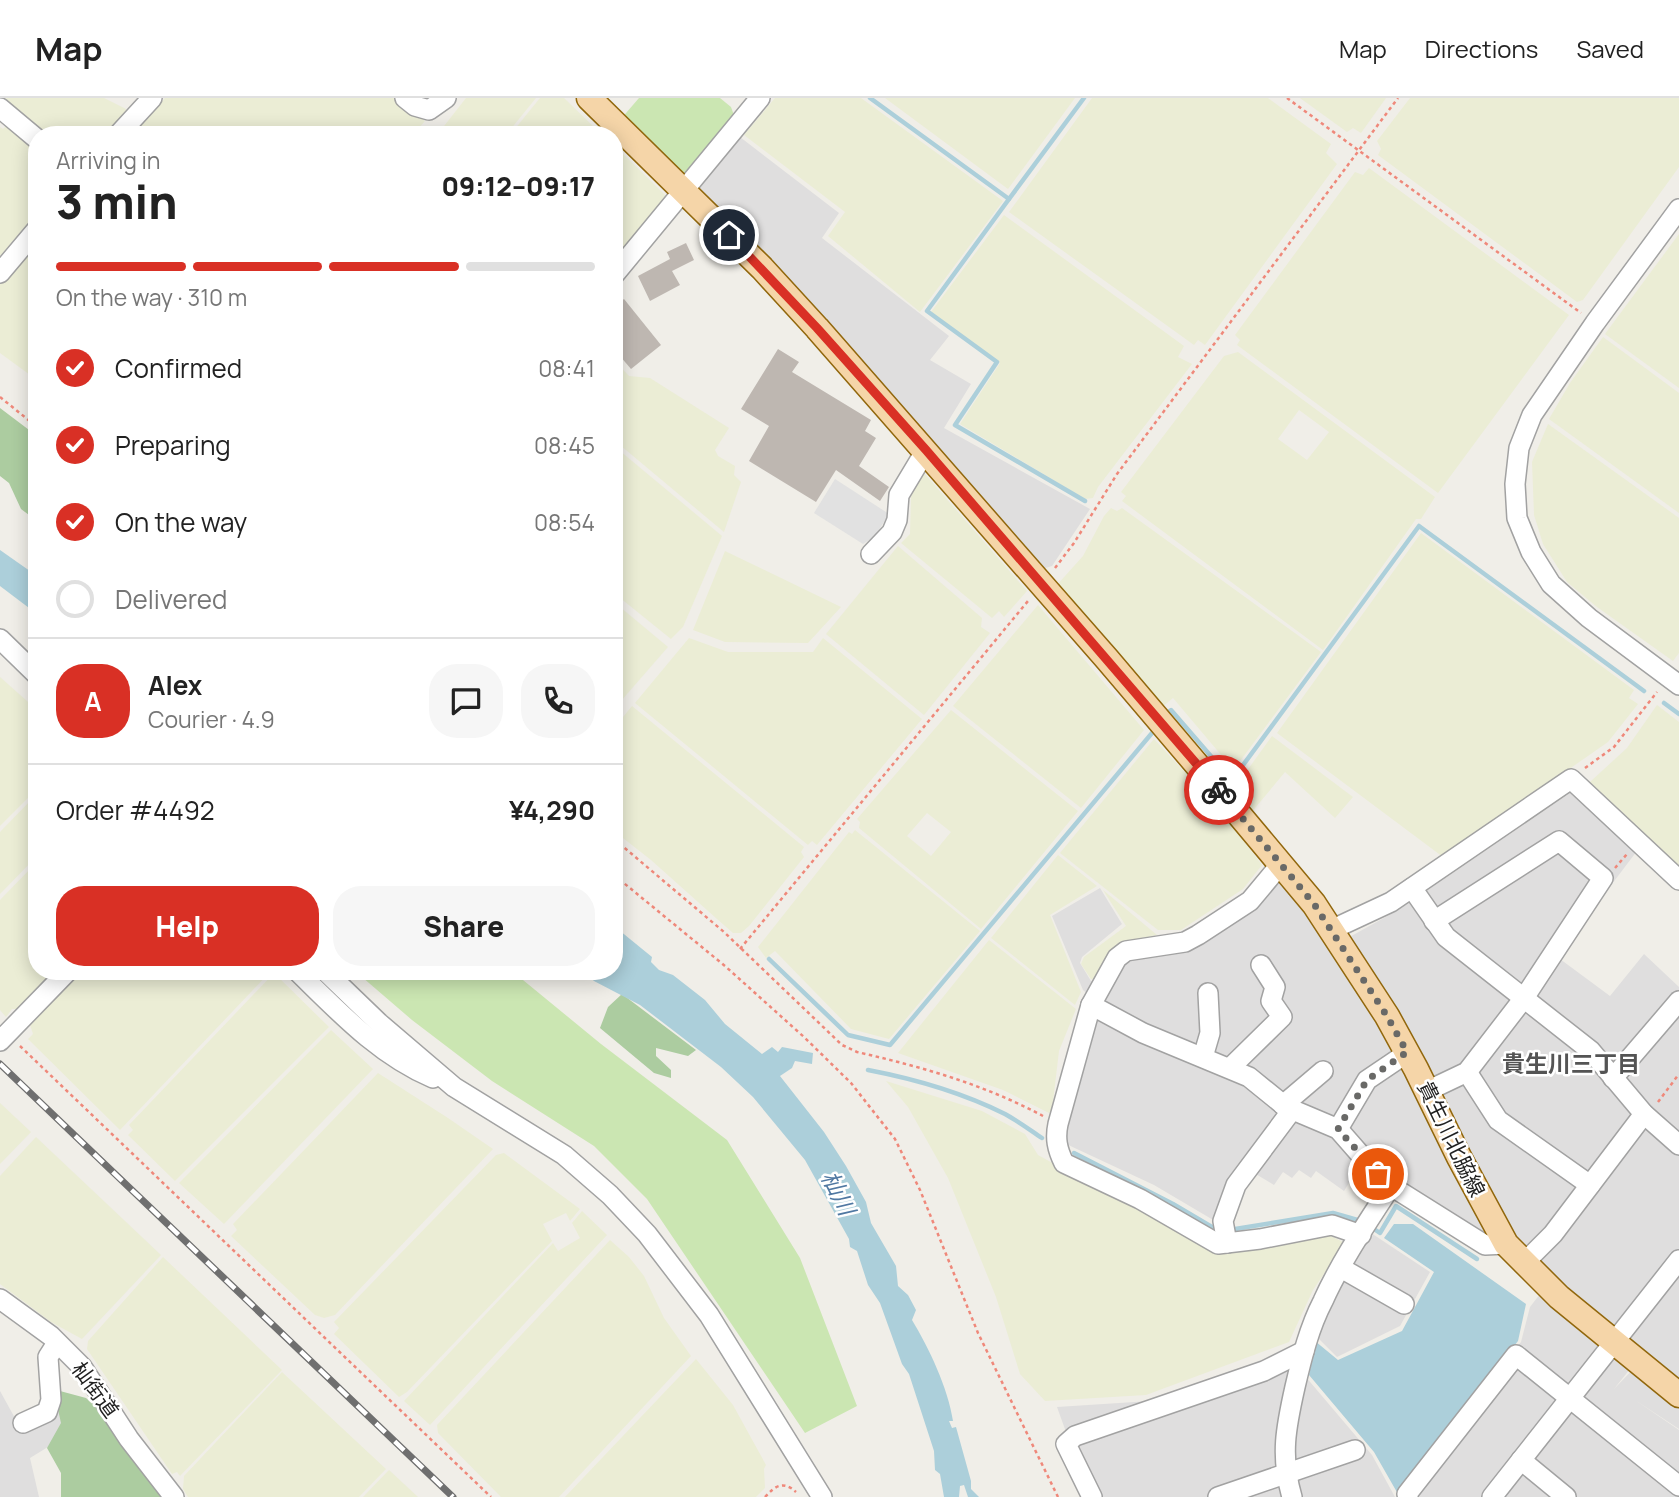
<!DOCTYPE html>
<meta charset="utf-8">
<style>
:root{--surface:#fff;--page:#f6f6f6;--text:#222;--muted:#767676;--line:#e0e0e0;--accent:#d93025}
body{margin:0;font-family:Manrope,"Noto Sans JP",sans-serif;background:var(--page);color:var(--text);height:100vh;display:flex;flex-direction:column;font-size:26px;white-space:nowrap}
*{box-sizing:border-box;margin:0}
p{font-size:23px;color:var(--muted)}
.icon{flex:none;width:38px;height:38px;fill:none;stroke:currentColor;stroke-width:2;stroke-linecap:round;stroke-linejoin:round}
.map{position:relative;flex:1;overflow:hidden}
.side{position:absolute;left:28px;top:28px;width:595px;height:854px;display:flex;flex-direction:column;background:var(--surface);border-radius:28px;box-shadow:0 4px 18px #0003}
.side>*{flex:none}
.pin{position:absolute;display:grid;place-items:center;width:60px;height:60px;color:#fff;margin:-30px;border:4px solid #fff;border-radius:50%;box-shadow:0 2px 7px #0007}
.courier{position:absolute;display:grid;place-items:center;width:70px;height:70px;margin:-35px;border:5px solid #d93025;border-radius:50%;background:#fff;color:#222;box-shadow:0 2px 9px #0007}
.overview em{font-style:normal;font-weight:800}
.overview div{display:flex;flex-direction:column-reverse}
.overview{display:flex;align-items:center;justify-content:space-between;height:119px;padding:0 28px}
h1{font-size:46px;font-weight:800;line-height:52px}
.bar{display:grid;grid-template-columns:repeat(4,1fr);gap:10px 7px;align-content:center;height:84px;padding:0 28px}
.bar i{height:9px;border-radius:5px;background:var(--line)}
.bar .selected{background:var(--accent)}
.bar p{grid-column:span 4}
.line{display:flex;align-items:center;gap:18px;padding:0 28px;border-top:2px solid var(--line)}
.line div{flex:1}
.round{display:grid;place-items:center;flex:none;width:74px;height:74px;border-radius:28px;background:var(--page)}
ol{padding:0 28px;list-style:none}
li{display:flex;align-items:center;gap:21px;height:77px}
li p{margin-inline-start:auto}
li .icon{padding:7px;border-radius:50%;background:var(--accent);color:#fff;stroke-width:4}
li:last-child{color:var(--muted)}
li i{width:38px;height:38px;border:4px solid var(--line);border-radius:50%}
.cta{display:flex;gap:14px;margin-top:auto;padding:14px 28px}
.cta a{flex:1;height:80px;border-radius:28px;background:var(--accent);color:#fff;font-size:28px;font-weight:800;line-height:80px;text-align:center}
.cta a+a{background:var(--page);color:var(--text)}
header{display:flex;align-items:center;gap:42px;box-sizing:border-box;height:98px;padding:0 35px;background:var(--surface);border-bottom:2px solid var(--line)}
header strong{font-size:33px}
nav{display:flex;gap:38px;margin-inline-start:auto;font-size:24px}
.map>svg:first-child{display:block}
</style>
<header>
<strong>Map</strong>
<nav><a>Map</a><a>Directions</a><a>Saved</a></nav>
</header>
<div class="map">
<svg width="1679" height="1399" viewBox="0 0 1679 1399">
<rect width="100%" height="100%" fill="#f0eee8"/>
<!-- residential -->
<g fill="#dfdede">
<path d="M740,39L839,115L822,140L949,238L930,262L971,286L944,330L1090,411L1052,468L1039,472L695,91Z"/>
<path d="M1573,693L1637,753L1596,807L1560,861L1610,898L1644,856L1679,889V1152L1619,1234L1522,1155L1346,841L1400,811Z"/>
<path d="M1281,779L1357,885L1489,1129L1485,1141L1406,1090L1377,1098L1352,1080L1344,1093L1316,1073L1311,1080L1299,1072L1292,1080L1283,1074L1274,1087L1249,1072L1220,1126L1154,1087L1064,1045L1080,966L1101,908L1083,892L1052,818L1100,790L1122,826L1082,859L1080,865L1091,883L1106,890L1123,863L1208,842L1255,812Z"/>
<path d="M1371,1135L1430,1174L1400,1228L1337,1259L1315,1237L1327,1204Z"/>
<path d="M1679,1174V1331L1635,1302L1679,1332V1399H1401L1521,1244L1530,1209L1540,1196L1630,1271L1614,1291L1643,1261L1629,1246L1638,1226Z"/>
<path d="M1294,1265L1372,1357L1395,1399H1098L1066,1334L1057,1309L1150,1303Z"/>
<path d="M0,1293L21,1331L61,1314L69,1336L30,1360L39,1399H0Z"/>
</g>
<!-- farmland -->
<g fill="#ebedd5" fill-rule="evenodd">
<path d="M1,0H104L126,11L125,17L107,37H41L1,2Z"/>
<path d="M165,0H397L425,23L418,31L423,37H133Z"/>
<path d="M466,0H536L506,37H437Z"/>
<path d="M540,0H564L596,31L592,37H510Z"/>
<path d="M775,0H861L1003,103L920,214L828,138L845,114L744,37Z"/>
<path d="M885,0H1075L1008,91Z"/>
<path d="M1092,0H1268L1331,46L1326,55L1337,66L1205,247L1198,242L1194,247L1009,114Z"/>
<path d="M1300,0H1386L1361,35L1353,30L1347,34Z"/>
<path d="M1410,0H1679V69L1583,202L1577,204L1378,57L1381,51L1377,43Z"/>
<path d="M9,25L37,50V115L0,158V29L3,31Z"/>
<path d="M614,47L666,98L614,167Z"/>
<path d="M1369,70L1569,217L1438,395L1237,247L1240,242L1235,237L1355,74L1363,77Z"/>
<path d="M1004,117L1184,248L1178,259L1192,266L1098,389L1093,400L1085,401L960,326L1000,265L931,214Z"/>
<path d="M1679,136V290L1605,236Z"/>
<path d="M37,141V282L0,255V186Z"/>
<path d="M1603,239L1679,295V415L1549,321L1570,285Z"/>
<path d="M1238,254L1435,399L1421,421H1416L1323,552L1122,403L1126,398L1121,394L1224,258ZM1299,312L1329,334L1307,362L1278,341Z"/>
<path d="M614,262L629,278L650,280L729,330L715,352L718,358L735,368L734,377L741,384L724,434L614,342Z"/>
<path d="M1548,326L1679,420V555L1673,563L1597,509L1567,484L1543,446L1534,417L1532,364Z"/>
<path d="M614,348L722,438L683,529L671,541L614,495Z"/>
<path d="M924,375L1027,493L1004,519L999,513L992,520L901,445L910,436L911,398Z"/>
<path d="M1111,410L1117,413L1122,410L1321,554L1235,670L1233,671L1173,600L1161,610L1056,488L1083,458L1104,418Z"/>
<path d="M1421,435L1634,592L1629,600L1638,606L1608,644L1443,759L1277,635Z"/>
<path d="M898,448L982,520L981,529L990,535L924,617L826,536Z"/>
<path d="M725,453L841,509L808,545L725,544L693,532Z"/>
<path d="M614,504L668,549L614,611Z"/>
<path d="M1038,507L1144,632L1081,710L953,608Z"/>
<path d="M689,540L728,554H813L823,540L922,621L817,747L812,743L808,747L635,605Z"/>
<path d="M0,579L37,612V691L0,728Z"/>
<path d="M1657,607L1679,624V768L1590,684L1627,650Z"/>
<path d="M632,608L804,749L801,754L804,759L749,828L741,835H733L717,821L651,762L614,733V630Z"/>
<path d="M951,612L1078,713L981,831L859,730L860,724L857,721ZM927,715L951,734L931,758L907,738Z"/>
<path d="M1272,638L1353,699L1335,720L1285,674L1251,715L1233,692Z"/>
<path d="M1154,641L1219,711L1262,767L1243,791L1181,832H1158L1060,755Z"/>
<path d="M37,696V758L0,796V734Z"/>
<path d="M855,732L980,833L889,941L851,931L775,853L766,860L758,849L849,734L852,736Z"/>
<path d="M1058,757L1097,788L1050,817L1081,894L1075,907L991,840Z"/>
<path d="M37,764V873H55L20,911H12L6,919L0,912V802Z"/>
<path d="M1103,792L1157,837L1126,843L1113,851L1094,881H1091L1081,866L1084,859L1126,828Z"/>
<path d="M989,842L1076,911L1059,953L1052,1012L1049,1015L1003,992L898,955Z"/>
<path d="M81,873H271L120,1032L28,941L33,936L30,927Z"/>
<path d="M274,875L329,929L175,1083L128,1037L133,1032L129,1027Z"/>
<path d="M331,932L373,971L224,1126L179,1085Z"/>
<path d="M378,975L448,1020L493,1051L335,1217L324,1220L315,1217L231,1138L237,1132L233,1126Z"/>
<path d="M886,983L982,1013L1025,1036L1038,1057L1215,1154L1329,1137L1345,1145L1313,1192L1289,1244L1146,1297L1045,1303L1020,1276L996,1199L948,1080L908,1009Z"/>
<path d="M0,1005L31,1034L0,1066Z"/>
<path d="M36,1039L161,1157L82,1241L51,1224L0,1186V1078Z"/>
<path d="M504,1055L580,1111L570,1123L566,1115L543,1126L552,1143L407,1294L399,1299L334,1236L339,1230L334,1224L496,1057Z"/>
<path d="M582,1113L607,1137L430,1327L404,1303L553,1145L558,1153L580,1140L572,1125Z"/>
<path d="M610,1142L629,1159L644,1178L664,1220L691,1258L559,1399H501L438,1335L437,1327Z"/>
<path d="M163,1159L282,1272L180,1378L177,1374L172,1376L87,1251L88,1243Z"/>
<path d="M696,1261L733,1307L766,1367L764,1371L765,1390L756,1399H565Z"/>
<path d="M282,1274L386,1371L359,1399H188L183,1391L184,1378Z"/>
<path d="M389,1372L418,1399H363Z"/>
</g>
<!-- grass -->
<g fill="#cbe6b2">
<path d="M639,0H720L731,9L735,20L682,83L620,22Z"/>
<path d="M355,873H512L601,946L727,1042L800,1160L857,1308L805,1335L647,1101L594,1048L492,983L412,922Z"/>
</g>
<!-- forest -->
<g fill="#accca0">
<path d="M0,310L37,338V423L21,411L9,385L0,378Z"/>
<path d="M622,896L696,952L688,958L656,950V958L671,972V980L654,975L600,930L608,909Z"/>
<path d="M60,1293L86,1300L107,1320L162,1399H61V1375L47,1350L61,1325L57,1307Z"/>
</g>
<!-- parking -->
<path fill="#e1e1e1" d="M835,381L889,416L875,438L863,446L814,415Z"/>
<!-- water -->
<g fill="#accfda">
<path d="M0,452L37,478V516L0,488Z"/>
<path d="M614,828L652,859L651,864L659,872L673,877L705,902L725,926L762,956L772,949L778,954L782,949L813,955L812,966L795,963L792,970L780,978L824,1034L846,1068L866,1104L871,1125L896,1168L898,1188L908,1197L916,1212L912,1222C929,1250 948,1290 953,1323H949L952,1330L956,1329L971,1383V1391L979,1399H968L964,1387L960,1388L959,1399H944L940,1376L935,1372L934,1353L909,1276L902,1266L880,1205L868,1187L857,1153L850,1149L849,1141L805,1062L753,999L721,969L640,907L594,883L584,873H614Z"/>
<path d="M1394,1126H1413L1526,1206L1518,1243L1398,1396L1374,1354L1309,1277L1315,1243L1338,1262L1402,1233L1434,1174L1384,1140Z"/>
</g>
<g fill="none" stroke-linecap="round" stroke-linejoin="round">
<!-- stream -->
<g stroke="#accfda" stroke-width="4.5">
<path d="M870,0L1009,101L1084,0"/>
<path d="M1009,101L927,213L997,264L955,327L1085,403"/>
<path d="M1664,605L1679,616"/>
<path d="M1168,614L1171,612L1229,679L1235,678L1419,428L1644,593"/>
<path d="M769,861L848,937L890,947L1152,635"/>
<path d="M868,972C915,981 963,995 1005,1016C1018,1023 1030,1032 1042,1040"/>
<path d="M1074,1055L1173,1106L1217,1132"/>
<path d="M1371,1129L1380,1135L1396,1108L1477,1161"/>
<path d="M1229,1132L1333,1115L1361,1123"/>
</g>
</g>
<!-- building -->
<g fill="#beb7b1">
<path d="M686,145L694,162L672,173L680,187L650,203L638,178L670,161L667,154Z"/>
<path d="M624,201L661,247L631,271L614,251V209Z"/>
<path d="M778,251L799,264L792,274L871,322L865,333L876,340L859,368L889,389L880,403L836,372L816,404L749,363L769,328L741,311Z"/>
</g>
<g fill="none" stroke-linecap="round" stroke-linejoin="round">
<!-- minor casing -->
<g stroke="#a2a2a2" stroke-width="22">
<g id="minor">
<path d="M405,0L415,8L429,12L446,0"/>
<path d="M0,10L37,41"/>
<path d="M118,37L152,0"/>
<path d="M1679,111L1595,225L1532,317L1519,350L1515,386L1517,420L1531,454L1551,486L1589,520L1679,587"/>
<path d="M0,175L37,131"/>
<path d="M614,177L760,0"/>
<path d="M871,456L892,434L897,422L899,397L926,352"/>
<path d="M0,541L37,577"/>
<path d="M1280,767L1250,803L1198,837L1185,844L1126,853L1117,860L1091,907L1058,1026C1055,1040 1057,1051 1064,1065L1140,1101L1218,1146L1260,1141L1332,1127L1361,1137"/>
<path d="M1412,790L1446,839L1591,953L1644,1016L1679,1047"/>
<path d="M1331,832L1391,804L1571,681L1679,782"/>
<path d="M297,873C339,914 379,957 433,980"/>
<path d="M325,873L379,925L454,989L564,1057L610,1097L647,1136L709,1217L822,1399"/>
<path d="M1091,907L1143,935L1249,979L1286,1009L1338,1031L1366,1063L1391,1088L1485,1147L1506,1146"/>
<path d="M0,943L68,873"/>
<path d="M1203,959L1210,935L1208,895"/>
<path d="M1230,970L1282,919L1271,903L1275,889L1261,867"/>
<path d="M1467,974L1498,1022L1590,1087"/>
<path d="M1613,980L1679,903"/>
<path d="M1427,993L1467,974L1524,900L1603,780L1559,743L1434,823"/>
<path d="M1283,1007L1323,973"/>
<path d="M1338,1031L1367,982L1407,955"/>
<path d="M1227,1145L1223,1123L1236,1087L1292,1012"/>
<path d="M1523,1166L1553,1136L1644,1016"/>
<path d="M1341,1170L1404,1206"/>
<path d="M0,1201L51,1238L82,1269L129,1341L174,1399"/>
<path d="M23,1325L47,1314L51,1302L48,1259L57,1245"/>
<path d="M1521,1362L1566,1399"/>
<path d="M1092,1399L1066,1346L1075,1338L1264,1273L1304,1253"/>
<path d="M1218,1399L1355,1352"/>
<path d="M1292,1399C1280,1358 1286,1329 1295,1289C1302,1259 1309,1230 1323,1203C1341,1163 1367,1125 1391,1088"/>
<path d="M1408,1399L1407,1396L1516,1257L1679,1388"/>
<path d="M1492,1399L1679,1162"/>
</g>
</g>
<!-- major casing -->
<g stroke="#91670c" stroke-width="27">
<path id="major" d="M589,0L762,170L817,230L1107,561L1226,701L1314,806L1387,918L1416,971L1459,1059L1506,1146L1559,1199L1679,1297"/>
</g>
<!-- path -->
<g stroke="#ef887a" stroke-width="2.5" stroke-dasharray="3.5 3.5" stroke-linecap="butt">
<path d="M1287,0L1581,215"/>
<path d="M0,299L37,329"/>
<path d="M1055,470L1074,445L1117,376L1398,0"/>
<path d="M1585,670L1614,649L1657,594"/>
<path d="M614,741L724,834L842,947L857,954C922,969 983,986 1043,1018"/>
<path d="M1615,770L1627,756"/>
<path d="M614,777L725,868L804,939L851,985L895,1041L920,1092L978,1235L1058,1399"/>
<path d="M740,851L1028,503"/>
<path d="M20,948L491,1399"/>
<path d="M1658,1004L1679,976"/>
<path d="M765,1399C775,1388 783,1382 796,1394"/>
</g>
<!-- minor -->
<use href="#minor" stroke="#fff" stroke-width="19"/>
<!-- major -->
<use href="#major" stroke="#f5d5a8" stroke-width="24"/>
<!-- rail casing -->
<g stroke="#6f6f6f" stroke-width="7">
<path id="rail" d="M0,966L453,1399"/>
</g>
<!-- rail -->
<use href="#rail" stroke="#fff" stroke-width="4.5" stroke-dasharray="13" stroke-linecap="butt"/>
</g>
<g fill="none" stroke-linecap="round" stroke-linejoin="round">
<!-- done -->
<path stroke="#696967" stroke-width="7" stroke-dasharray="0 12.6" d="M1219,692L1314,806L1387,918L1407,954L1367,982L1338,1031L1378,1076"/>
<!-- route -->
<path stroke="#d93025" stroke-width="9" d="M729,137L817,230L926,352L1219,692"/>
</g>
<g text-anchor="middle" stroke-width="5" stroke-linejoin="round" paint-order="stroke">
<!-- street labels -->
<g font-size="21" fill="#212121" stroke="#fff">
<text transform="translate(1451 1041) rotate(64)" y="7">貴生川北脇線</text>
<text transform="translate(95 1292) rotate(54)" y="7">杣街道</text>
</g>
<!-- neighbourhood labels -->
<g font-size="23" font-weight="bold" fill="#545454" stroke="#fff">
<text x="1571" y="974">貴生川三丁目</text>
</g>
<!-- water labels -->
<g font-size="23" font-style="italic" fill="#5078a2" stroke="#fff">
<text transform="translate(838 1095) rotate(63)" y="8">杣川</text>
</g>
</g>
</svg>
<div class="pin" style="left:1378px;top:1076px;background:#ea580c"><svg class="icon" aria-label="bag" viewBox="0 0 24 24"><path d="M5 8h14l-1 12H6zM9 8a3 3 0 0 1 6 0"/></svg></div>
<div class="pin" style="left:729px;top:137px;background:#1f2937"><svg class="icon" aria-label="home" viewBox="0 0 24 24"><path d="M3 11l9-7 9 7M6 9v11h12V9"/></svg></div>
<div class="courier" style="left:1219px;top:692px"><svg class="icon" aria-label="bike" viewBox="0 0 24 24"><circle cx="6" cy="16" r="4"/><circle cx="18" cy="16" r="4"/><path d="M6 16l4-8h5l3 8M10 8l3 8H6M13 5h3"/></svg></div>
<section class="side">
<div class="overview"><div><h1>3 min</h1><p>Arriving in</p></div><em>09:12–09:17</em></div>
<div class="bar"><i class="selected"></i><i class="selected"></i><i class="selected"></i><i></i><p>On the way · 310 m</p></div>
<ol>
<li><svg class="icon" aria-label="check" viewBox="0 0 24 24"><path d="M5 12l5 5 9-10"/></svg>Confirmed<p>08:41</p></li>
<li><svg class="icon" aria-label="check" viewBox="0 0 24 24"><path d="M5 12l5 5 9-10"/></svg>Preparing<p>08:45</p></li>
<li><svg class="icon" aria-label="check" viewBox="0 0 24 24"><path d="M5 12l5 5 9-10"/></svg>On the way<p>08:54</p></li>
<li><i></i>Delivered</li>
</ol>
<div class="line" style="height:126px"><b class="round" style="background:var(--accent);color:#fff">A</b><div><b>Alex</b><p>Courier · 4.9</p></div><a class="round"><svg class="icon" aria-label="chat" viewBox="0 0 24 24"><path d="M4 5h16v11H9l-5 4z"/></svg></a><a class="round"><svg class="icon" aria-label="phone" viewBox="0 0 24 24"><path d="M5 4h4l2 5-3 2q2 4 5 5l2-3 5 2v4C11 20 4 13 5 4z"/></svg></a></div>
<div class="line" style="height:91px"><div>Order #4492</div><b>¥4,290</b></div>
<div class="cta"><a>Help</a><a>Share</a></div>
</section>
</div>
